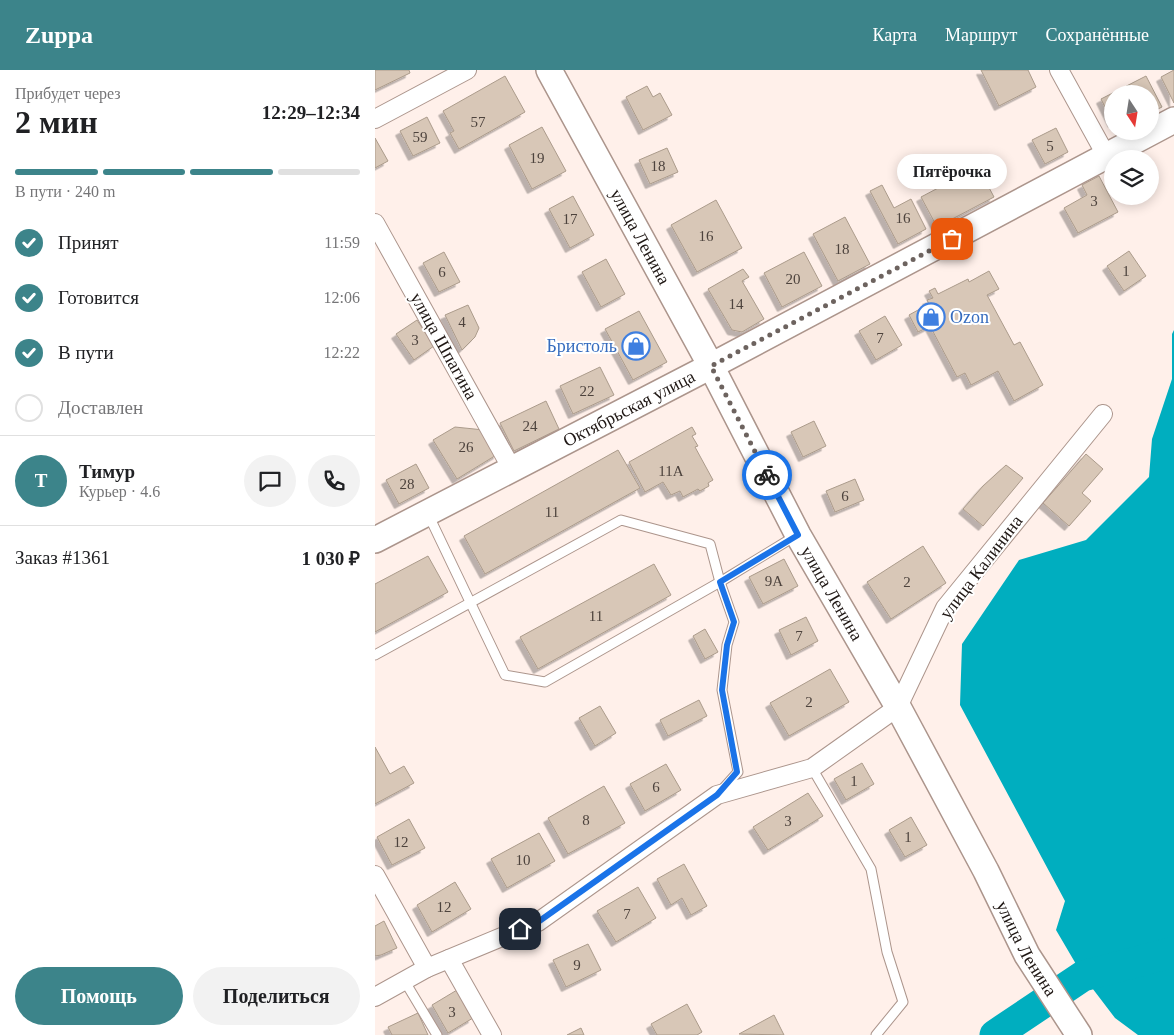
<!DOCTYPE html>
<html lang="ru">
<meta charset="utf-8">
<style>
:root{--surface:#fff;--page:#f2f2f2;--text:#202124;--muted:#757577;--line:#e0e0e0;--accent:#3c848a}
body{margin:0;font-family:"Times New Roman",serif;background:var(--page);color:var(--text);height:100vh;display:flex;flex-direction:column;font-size:19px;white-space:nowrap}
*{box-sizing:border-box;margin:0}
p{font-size:16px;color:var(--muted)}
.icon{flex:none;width:28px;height:28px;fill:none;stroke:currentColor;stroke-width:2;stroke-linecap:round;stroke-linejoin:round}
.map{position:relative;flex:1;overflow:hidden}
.drawer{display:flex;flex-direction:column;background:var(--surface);width:375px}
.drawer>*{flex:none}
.needle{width:32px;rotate:168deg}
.controls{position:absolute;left:729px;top:15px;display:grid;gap:10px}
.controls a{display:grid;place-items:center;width:55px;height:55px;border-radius:50%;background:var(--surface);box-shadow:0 2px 12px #0003;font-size:25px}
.pin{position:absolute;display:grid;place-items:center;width:42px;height:42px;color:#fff;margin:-21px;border-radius:10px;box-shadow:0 2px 8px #0006}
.courier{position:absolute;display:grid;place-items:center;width:50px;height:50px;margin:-25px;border:4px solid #1a73e8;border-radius:50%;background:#fff;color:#222;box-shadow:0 1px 6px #0007}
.bubble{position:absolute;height:35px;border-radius:18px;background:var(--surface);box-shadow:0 2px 12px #0003;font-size:16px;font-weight:600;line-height:35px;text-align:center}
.summary em{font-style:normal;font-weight:600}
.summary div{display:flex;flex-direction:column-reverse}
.summary{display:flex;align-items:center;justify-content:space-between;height:85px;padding:0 15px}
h1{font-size:32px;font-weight:600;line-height:38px}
.bar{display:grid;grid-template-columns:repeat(4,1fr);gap:8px 5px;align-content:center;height:60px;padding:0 15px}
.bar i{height:6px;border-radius:4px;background:var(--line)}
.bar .active{background:var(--accent)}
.bar p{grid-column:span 4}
.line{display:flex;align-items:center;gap:12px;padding:0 15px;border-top:1px solid var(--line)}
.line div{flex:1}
.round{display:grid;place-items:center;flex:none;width:52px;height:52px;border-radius:26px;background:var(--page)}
ol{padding:0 15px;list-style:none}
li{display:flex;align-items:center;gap:15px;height:55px}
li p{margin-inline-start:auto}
li .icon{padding:5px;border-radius:50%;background:var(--accent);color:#fff;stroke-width:4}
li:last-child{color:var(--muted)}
li i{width:28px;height:28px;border:2px solid var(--line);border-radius:50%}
.button{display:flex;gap:10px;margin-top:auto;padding:10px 15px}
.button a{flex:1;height:58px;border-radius:30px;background:var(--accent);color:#fff;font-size:20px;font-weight:600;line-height:58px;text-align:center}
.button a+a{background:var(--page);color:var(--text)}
header{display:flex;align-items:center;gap:30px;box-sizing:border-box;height:70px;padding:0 25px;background:var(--accent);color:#fff}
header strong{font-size:24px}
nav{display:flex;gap:28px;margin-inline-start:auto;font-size:18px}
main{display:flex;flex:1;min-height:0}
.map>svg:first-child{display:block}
</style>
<header>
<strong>Zuppa</strong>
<nav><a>Карта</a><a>Маршрут</a><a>Сохранённые</a></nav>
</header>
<main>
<section class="drawer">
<div class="summary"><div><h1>2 мин</h1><p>Прибудет через</p></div><em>12:29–12:34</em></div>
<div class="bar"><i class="active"></i><i class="active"></i><i class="active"></i><i></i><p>В пути · 240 m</p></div>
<ol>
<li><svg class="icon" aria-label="check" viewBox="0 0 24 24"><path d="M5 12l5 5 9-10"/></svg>Принят<p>11:59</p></li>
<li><svg class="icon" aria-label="check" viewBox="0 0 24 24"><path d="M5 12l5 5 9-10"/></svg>Готовится<p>12:06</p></li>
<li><svg class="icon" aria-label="check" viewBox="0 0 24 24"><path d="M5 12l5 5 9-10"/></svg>В пути<p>12:22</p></li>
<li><i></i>Доставлен</li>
</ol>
<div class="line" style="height:90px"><b class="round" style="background:var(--accent);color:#fff">Т</b><div><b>Тимур</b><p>Курьер · 4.6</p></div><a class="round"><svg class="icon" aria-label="chat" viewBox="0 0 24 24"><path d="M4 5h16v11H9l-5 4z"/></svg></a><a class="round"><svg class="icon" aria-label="phone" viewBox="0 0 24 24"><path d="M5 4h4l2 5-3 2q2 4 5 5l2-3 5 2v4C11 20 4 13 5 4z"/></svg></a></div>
<div class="line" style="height:65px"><div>Заказ #1361</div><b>1 030 ₽</b></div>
<div class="button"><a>Помощь</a><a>Поделиться</a></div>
</section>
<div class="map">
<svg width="799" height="965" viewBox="0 0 799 965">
<defs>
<filter id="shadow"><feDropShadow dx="-4.5" dy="4.5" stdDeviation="0" flood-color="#0004"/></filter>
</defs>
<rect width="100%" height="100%" fill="#fff0ea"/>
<!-- water -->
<path fill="#00aebf" d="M799,260V965H763L740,948L708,906L681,860L690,831L585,635L587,574L644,490L711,470L774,407L777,369L797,309V264Z"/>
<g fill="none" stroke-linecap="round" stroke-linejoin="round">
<!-- river -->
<path stroke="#00aebf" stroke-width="31" d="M620,965L708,906L799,882"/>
</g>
<!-- building -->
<g fill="#d8c7b7" stroke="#ab9b8b" filter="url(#shadow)">
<path d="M0,0H34L35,3L0,20Z"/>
<path d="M606,0H653L661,17L624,36Z"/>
<path d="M799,0V33L786,7Z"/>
<path d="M130,6L150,42L84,79L75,63L79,61L68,41Z"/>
<path d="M771,6L787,37L775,43V24H738V53L726,29Z"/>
<path d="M272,16L278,27L285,23L297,45L268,60L251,27Z"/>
<path d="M52,47L65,73L38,86L25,61Z"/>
<path d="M167,57L191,101L157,119L134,75Z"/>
<path d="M681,58L693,82L670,94L657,70Z"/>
<path d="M0,68L13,91L0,98Z"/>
<path d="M292,78L303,102L275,114L264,90Z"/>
<path d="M603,97L619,127L562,157L546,127Z"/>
<path d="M724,106L743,142L703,163L689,138L712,125L707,115Z"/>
<path d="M507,115L519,138L536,129L551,159L523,174L495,121Z"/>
<path d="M198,126L219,165L195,178L174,139Z"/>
<path d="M341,130L367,178L322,202L296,155Z"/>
<path d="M470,147L495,194L463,211L438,164Z"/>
<path d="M754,181L771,206L749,221L732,196Z"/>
<path d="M69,182L85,212L64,222L48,193Z"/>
<path d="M429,182L447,216L407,237L389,203Z"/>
<path d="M231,189L250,224L226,237L207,202Z"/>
<path d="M368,199L374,207L367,211L389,249L367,262L357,260L333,219Z"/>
<path d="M614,201L624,219L612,225L639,275L645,272L668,315L639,331L623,301L596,315L590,303L582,307L555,256L543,262L534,245L554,234L552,230L558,228L554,221L560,218L563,224L593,209L594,212Z"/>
<path d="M93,235L104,258L100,267L87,280L70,245Z"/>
<path d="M264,241L292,292L258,310L230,259Z"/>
<path d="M510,246L527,275L501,290L484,261Z"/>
<path d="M42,250L59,276L39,290L21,264Z"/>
<path d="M225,297L239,325L198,344L185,316Z"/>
<path d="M171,331L184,359L139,381L125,353Z"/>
<path d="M439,351L451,376L428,387L416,362Z"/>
<path d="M80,357L109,360L123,384L82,409L58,370Z"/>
<path d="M317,357L321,364L317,366L323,376L320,377L338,410L333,413L334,416L325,421L323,419L308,427L305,421L296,425L288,412L270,422L254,392Z"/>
<path d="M243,380L265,418L110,504L89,466Z"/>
<path d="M711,384L728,399L707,423L716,431L694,456L668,433Z"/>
<path d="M41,394L54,418L24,434L11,410Z"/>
<path d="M631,395L648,408L608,456L588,439L608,416Z"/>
<path d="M480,409L489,430L460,442L451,421Z"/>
<path d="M548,476L571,513L516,549L492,512Z"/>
<path d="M53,486L73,522L0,562V514Z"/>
<path d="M409,489L423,516L388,534L374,507Z"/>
<path d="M279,494L296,525L163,599L145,567Z"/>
<path d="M431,547L443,571L416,585L404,560Z"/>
<path d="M330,559L343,582L330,589L318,566Z"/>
<path d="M455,599L474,632L414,666L395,633Z"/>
<path d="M324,630L332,646L293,666L285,650Z"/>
<path d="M225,636L241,663L220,676L204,648Z"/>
<path d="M0,677L15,704L29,696L39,713L0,734Z"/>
<path d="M487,693L499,714L471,730L459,709Z"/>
<path d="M291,694L306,720L270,741L255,714Z"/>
<path d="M229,716L250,753L193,784L173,748Z"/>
<path d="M433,723L448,746L393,780L378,757Z"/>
<path d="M536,747L552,775L530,787L514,760Z"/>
<path d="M34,749L50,778L17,795L2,767Z"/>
<path d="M164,763L180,791L132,818L116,789Z"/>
<path d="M309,794L332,836L316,845L307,828L296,835L282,809Z"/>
<path d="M80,812L96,839L57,862L42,835Z"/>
<path d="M263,817L281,848L241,872L222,841Z"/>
<path d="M9,851L22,878L6,885L0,886V856Z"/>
<path d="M213,874L226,900L191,917L178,890Z"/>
<path d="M82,920L98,948L73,963L57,935Z"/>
<path d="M312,934L327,962L322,965H282L276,954Z"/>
<path d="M43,943L53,965H17L13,957Z"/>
<path d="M399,945L409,965L364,964Z"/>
<path d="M206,958L209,965H192Z"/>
</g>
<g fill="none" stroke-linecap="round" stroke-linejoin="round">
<!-- lane casing -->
<g stroke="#ac958c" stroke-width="11">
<g id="lane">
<path d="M53,444L130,605L170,612L345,512L422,465"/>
<path d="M0,585L246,450L335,474L345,512L359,552L352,575L347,620L363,702L346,721"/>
<path d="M437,698L496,799L512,882L528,932L501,965"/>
<path d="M29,910L62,965"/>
</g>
</g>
<!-- street casing -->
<g stroke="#ac958c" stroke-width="20">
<g id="street">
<path d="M684,0L732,87"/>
<path d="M0,49L92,0"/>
<path d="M0,153L137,399"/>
<path d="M0,805L52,898"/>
<path d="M74,889L117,965"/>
<path d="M0,927L52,898L163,852L342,725L437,698L523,637L570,538L728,344"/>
</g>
</g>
<!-- secondary casing -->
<g stroke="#ac958c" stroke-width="28">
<g id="secondary">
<path id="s1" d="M174,0L336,296L423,465L523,637L611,801L652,885L704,965"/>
<path id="s2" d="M0,470L336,296L799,50"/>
</g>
</g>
<!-- lane -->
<use href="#lane" stroke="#fff" stroke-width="9"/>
<!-- street -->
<use href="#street" stroke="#fff" stroke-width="18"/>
<!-- secondary -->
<use href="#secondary" stroke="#fff" stroke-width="25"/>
</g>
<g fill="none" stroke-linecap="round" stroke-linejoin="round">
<!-- done -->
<path stroke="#6d635f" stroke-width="5" stroke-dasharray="0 9" d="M392,405L336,296L577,169"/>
<!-- route -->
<path stroke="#1a73e8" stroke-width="6" d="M145,859L163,852L342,725L362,702L347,620L352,575L359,552L345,512L423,465L392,405"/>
</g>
<!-- icons -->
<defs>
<g id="shop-ring" transform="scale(1.4375)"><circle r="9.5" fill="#fff" stroke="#3f7fe0" stroke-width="1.5"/><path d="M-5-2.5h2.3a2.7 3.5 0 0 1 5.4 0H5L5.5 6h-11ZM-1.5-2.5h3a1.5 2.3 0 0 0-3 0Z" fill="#3f7fe0"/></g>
</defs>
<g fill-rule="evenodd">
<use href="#shop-ring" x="556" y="247"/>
<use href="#shop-ring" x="261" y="276"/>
</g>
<g text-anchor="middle" stroke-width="4" stroke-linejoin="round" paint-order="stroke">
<!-- number labels -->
<g font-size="15" fill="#4d433d">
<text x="103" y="57">57</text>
<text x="45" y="72">59</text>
<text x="675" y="81">5</text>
<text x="162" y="93">19</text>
<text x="283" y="101">18</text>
<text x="719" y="136">3</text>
<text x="528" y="153">16</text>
<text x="195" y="154">17</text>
<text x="331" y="171">16</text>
<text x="467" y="184">18</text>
<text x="751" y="206">1</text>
<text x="67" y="207">6</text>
<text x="418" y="214">20</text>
<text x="361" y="239">14</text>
<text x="87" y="257">4</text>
<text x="505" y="273">7</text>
<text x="40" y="275">3</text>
<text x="212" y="326">22</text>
<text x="155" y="361">24</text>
<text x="91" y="382">26</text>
<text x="296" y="406">11А</text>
<text x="32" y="419">28</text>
<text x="470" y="431">6</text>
<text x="177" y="447">11</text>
<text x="399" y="516">9А</text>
<text x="532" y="517">2</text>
<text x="221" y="551">11</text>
<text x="424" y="571">7</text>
<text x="434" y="637">2</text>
<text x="479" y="716">1</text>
<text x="281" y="722">6</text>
<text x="211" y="755">8</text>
<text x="413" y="756">3</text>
<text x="533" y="772">1</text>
<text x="26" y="777">12</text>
<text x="148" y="795">10</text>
<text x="69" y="842">12</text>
<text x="252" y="849">7</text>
<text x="202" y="900">9</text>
<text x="77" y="947">3</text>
</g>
<!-- street labels -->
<g font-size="18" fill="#1f1714" stroke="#fff">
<text dy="6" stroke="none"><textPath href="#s1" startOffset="190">улица Ленина</textPath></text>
<text transform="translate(69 276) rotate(61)" y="6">улица Шпагина</text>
<text dy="6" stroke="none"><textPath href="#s2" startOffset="286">Октябрьская улица</textPath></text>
<text transform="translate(606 497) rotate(-53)" y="6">улица Калинина</text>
<text dy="6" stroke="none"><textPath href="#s1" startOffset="595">улица Ленина</textPath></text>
<text dy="6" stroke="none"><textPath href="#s1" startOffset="1000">улица Ленина</textPath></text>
</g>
<!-- shop labels -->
<g font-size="18" fill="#366cbe" stroke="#fff" text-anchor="start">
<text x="575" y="253">Ozon</text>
<text x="242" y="282" text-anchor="end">Бристоль</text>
</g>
</g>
</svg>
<div class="controls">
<a><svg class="needle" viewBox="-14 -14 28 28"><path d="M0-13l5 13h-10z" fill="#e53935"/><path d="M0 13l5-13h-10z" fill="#757577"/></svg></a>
<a><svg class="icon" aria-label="layers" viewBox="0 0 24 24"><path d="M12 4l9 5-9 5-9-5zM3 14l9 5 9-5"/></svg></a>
</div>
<div class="pin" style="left:577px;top:169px;background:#ea580c"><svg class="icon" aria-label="bag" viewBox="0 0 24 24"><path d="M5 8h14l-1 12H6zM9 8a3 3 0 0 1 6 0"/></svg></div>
<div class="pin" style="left:145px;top:859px;background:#1f2937"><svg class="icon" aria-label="home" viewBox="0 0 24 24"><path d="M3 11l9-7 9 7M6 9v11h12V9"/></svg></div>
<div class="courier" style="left:392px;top:405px"><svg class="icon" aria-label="bike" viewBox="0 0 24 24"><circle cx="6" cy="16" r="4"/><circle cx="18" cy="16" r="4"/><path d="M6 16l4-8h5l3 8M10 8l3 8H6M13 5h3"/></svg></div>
<div class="bubble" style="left:522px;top:84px;width:110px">Пятёрочка</div>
</div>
</main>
